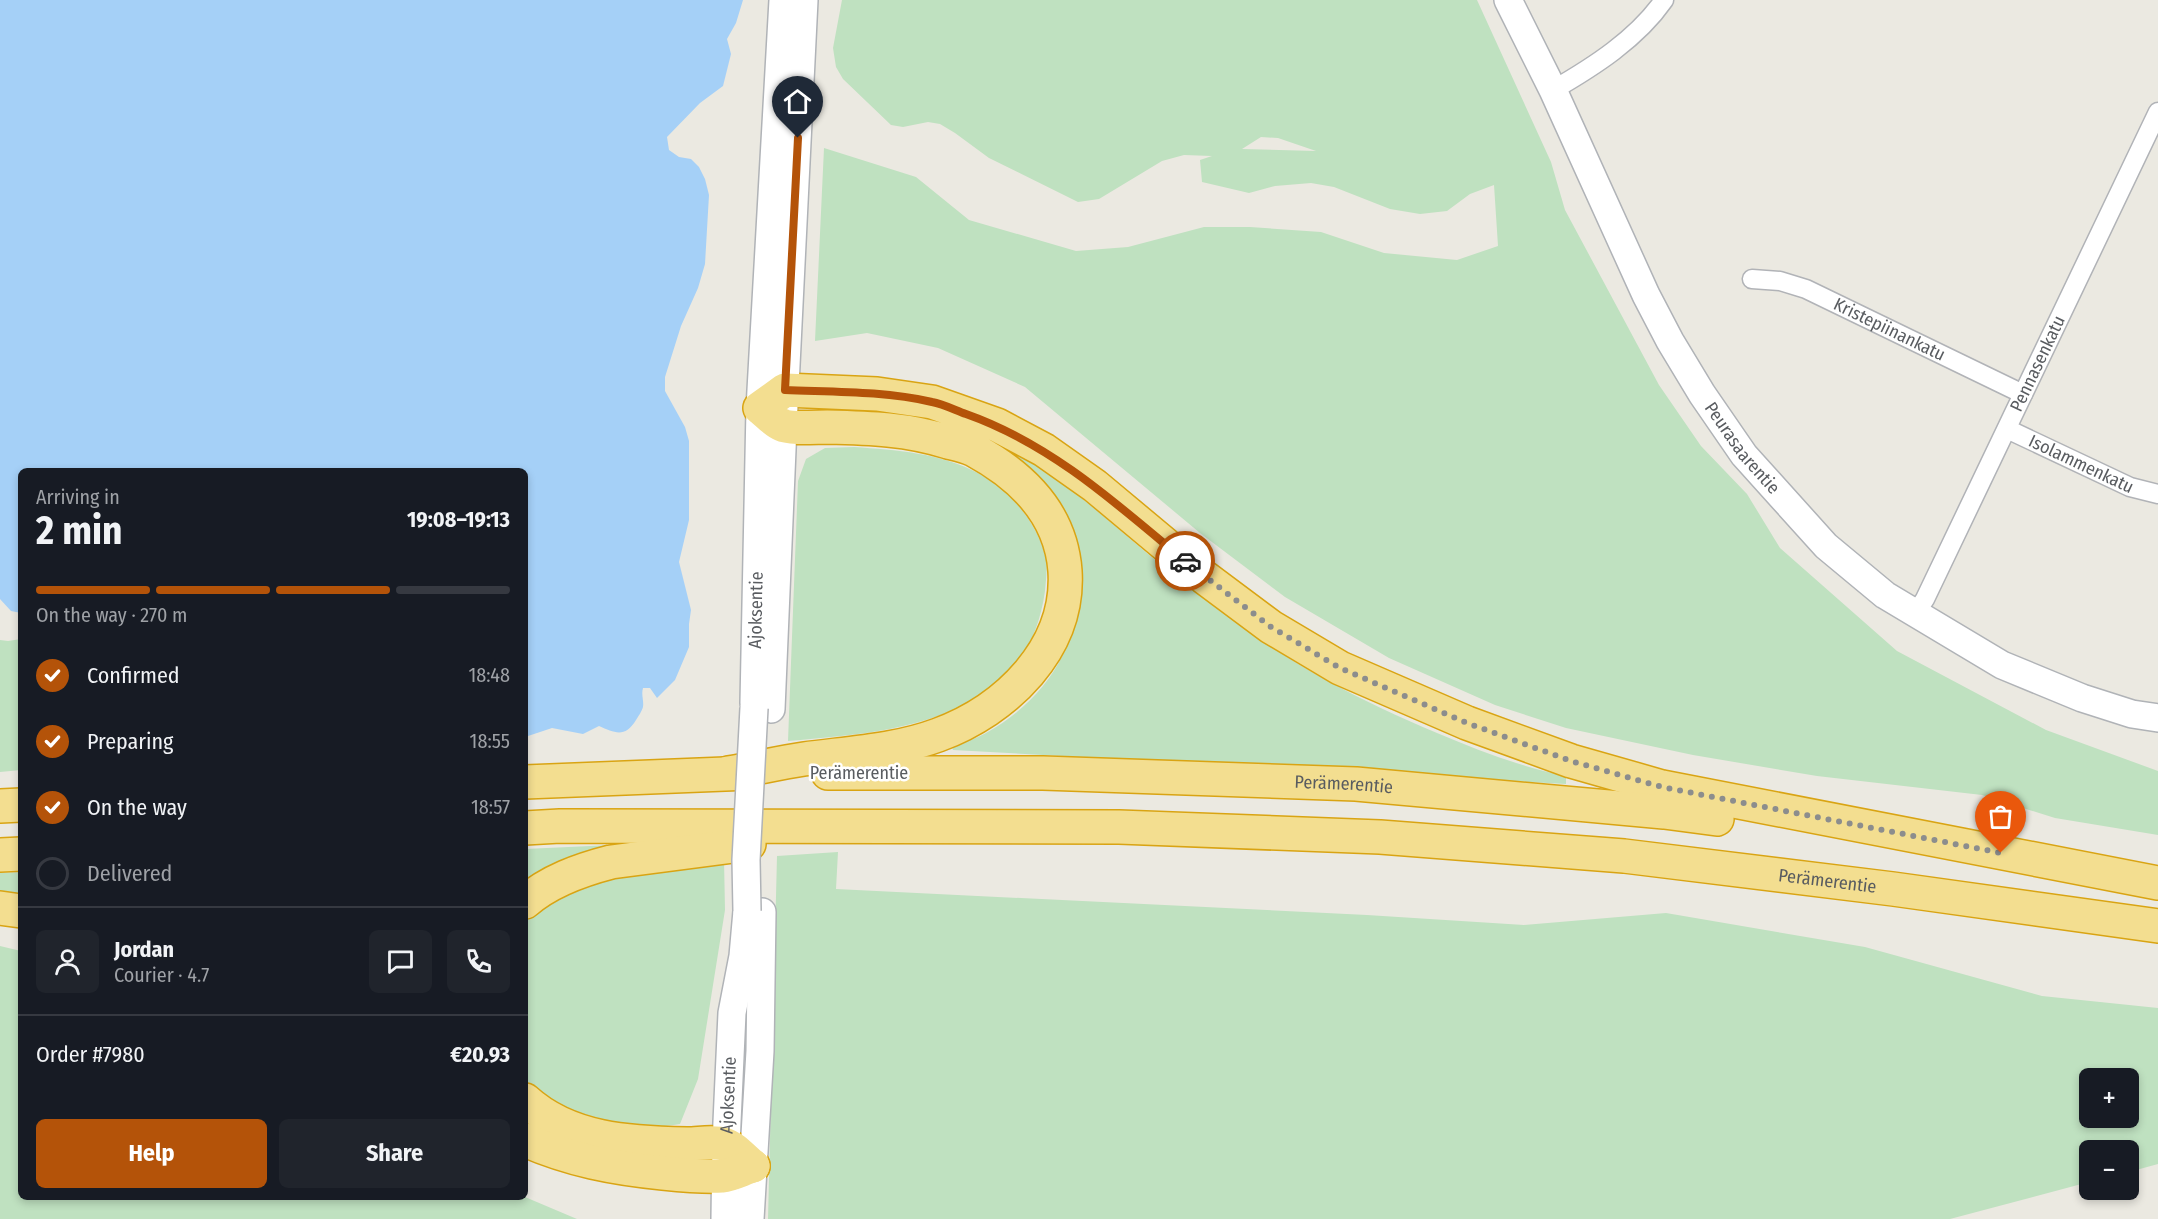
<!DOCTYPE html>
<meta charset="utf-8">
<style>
:root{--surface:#171b24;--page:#20242c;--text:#f1f3f6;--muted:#9ea1a6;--line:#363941;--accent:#b45309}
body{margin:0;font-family:"Fira Sans Condensed",sans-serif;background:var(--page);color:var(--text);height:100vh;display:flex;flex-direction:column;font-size:22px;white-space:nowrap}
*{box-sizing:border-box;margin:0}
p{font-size:20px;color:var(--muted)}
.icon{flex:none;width:33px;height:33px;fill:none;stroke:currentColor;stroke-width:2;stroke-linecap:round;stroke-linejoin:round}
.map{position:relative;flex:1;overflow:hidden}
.sheet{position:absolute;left:18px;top:468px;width:510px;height:732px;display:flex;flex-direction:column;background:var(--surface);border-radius:9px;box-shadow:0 3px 9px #0003}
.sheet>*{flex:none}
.fabs{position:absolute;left:2079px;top:1068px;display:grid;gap:12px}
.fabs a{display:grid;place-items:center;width:60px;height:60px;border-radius:9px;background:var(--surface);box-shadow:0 3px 9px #0003;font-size:30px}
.pin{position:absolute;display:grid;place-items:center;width:51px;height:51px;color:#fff;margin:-62px -26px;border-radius:50% 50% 50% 0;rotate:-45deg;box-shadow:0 0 6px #0007}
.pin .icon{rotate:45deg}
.courier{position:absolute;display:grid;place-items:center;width:60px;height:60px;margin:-30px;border:4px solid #b45309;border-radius:50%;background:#fff;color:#222;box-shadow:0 2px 8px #0007}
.overview em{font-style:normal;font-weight:700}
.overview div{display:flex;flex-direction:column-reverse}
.overview{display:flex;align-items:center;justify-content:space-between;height:102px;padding:0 18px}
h1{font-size:39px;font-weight:700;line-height:45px}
.bar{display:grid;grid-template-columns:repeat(4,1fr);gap:9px 6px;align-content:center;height:72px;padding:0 18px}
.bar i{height:8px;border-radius:4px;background:var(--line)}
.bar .selected{background:var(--accent)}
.bar p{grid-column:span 4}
.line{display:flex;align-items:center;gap:15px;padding:0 18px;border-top:2px solid var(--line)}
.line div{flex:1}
.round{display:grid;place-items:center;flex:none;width:63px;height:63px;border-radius:9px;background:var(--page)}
ol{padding:0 18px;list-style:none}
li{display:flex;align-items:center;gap:18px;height:66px}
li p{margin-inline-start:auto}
li .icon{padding:6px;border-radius:50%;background:var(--accent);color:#fff;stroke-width:4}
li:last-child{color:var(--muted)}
li i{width:33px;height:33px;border:3px solid var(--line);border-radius:50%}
.button{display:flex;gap:12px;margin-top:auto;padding:12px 18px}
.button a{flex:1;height:69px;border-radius:9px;background:var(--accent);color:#fff;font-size:24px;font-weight:700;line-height:69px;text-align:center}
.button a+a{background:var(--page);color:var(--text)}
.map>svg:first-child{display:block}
</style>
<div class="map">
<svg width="2158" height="1219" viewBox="0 0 2158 1219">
<rect width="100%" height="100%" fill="#ebe9e1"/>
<!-- green -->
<g fill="#bfe1c0" fill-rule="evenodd">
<path d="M842,0H1477L1551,162L1565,210L1659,385L1701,446L1747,494L1780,548L1897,651L2046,730L2158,771V835L2055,818L1982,795L1817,776L1693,755L1566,728L1495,705L1389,658L1285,597L1200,533L1025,387L938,348L867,333L815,341L824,148L916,177L969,220L1076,251L1128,247L1204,227H1250L1321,232L1384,253L1457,260L1498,246L1494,185L1470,194L1447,211L1420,214L1390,209L1334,187L1311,183L1275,186L1249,193L1202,182L1200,160L1212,156L1184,155L1162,161L1099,199L1078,202L989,158L955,133L940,124L928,122L903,127L891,125L843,79L836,67L833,48ZM1261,137L1278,138L1316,151L1242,149Z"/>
<path d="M985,440C1016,447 1042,468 1067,487C1111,520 1150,558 1194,591C1235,623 1280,655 1326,680C1362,700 1399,717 1437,733C1480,751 1521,767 1566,776V784L953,750L952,746C963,742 976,739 986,733C1050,697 1084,640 1078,567C1075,538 1068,513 1050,490C1034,469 1007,455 985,440Z"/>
<path d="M854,447C896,450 940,453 978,473C1009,489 1036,521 1045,555C1048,566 1046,580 1045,591C1039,634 1021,669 985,693C926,731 855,735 788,741L798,481L806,459L825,448Z"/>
<path d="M21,639V770L0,772V640L8,641Z"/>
<path d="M634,844L525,884V849Z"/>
<path d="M838,852L836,889L1367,915L1524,925L1666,913L1865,947L2042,996L2158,1008V1164L2129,1172L2128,1150H2090L2089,1182L1950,1219H768L777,856ZM2090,1078H2128V1118H2090Z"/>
<path d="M724,859L725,910L698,1079L680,1124C640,1132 581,1119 547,1098C539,1094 532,1086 525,1080V922L535,910L585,882Z"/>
<path d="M21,872V896L0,892V873Z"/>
<path d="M0,946L21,951V1197H525L577,1219H0Z"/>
</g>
<!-- water -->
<path fill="#a5d0f7" d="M0,0H743L736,23L727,39L731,54L723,86L700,103L667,137L669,150L679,157L691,159L699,167L705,179L709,195L705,264L698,288L681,326L665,377V391L685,427L689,441V520L679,562L691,610L689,624V647L675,680L657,698L650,688H643C641,695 644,701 643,707C642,711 638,717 636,720C625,738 615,733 599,726L583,734L552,728L525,737V471H21V613L11,611L0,599Z"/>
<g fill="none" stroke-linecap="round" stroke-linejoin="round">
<!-- street casing -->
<g stroke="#b1b3b7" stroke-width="21">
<g id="street">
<path d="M1553,90C1593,67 1637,39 1664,0"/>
<path id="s1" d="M1752,279L1780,281L1806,289L2023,394"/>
<path id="s2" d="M2007,429L2130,487L2158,494"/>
<path id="s3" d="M1915,614L1925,599L2158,112"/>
</g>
</g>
<!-- secondary casing -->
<g stroke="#b0b3b7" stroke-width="30">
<g id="secondary">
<path id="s4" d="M1508,0L1553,90L1646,295L1670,341L1702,394L1744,455L1826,546L1885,595L2002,665L2082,698L2132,714L2158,718"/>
<path id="s5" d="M754,703L760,408L783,0"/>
<path d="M771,709L783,426L804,0"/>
<path id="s6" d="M725,1219L726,1144L732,1013L743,956L747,911"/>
<path d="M750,1219L760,1051L762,912"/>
</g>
</g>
<!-- highway casing -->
<g stroke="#d9a413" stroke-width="36">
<g id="highway">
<path d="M728,773C753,769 778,763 804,759C848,753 895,751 938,735C1006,710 1070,649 1065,571C1061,514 1022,476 974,450C966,446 956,444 948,442C908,429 869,428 827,427C816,427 790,429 782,425C774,422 767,413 760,408L785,390L877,394L932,402L997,425L1044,450L1095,486L1204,577L1271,627L1340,668L1467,723L1571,761L1662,787L2158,883"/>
<path id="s7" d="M828,773H1043L1356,784L1664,812L1717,819"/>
<path d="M525,782L750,773"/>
<path d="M0,806L21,805"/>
<path id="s8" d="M525,828L560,826L1119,827L1380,837L1624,856L1893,889L2158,926"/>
<path d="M0,855L21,854"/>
<path d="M525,902C549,881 580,870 611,862L749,844"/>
<path d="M0,908L21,911"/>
<path d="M525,1100C569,1140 630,1143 687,1144C698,1144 713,1141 724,1144C733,1146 745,1160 753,1166"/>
<path d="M525,1140C571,1160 613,1168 663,1173C682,1175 703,1177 722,1176C732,1175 743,1169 753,1166"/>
</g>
</g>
<!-- street -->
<use href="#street" stroke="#fff" stroke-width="18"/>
<!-- secondary -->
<use href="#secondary" stroke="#fff" stroke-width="27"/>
<!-- highway -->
<use href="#highway" stroke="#f3de90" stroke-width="33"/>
<!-- secondary-bridge casing -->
<g stroke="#b0b3b7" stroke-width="30" stroke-linecap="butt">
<path id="secondary-bridge" d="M747,911L746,860L754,708"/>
</g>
<!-- secondary-bridge -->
<use href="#secondary-bridge" stroke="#fff" stroke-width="27"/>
</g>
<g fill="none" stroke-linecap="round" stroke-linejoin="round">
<!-- done -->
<path stroke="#8c8d8d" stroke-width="6" stroke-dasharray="0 10.8" d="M1185,561L1271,627L1340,668L1467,723L1571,761L1662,787L2001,853"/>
<!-- route -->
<path stroke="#b45309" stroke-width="8" d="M798,138L785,390C834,392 884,391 932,402C943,404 955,410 966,414C1051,444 1117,504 1185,561"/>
</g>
<g text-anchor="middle" stroke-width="5" stroke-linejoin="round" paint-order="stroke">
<!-- street labels -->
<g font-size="18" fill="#595c60" stroke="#fff">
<text dy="6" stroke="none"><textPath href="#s1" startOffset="148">Kristepiinankatu</textPath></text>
<text dy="6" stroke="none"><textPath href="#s3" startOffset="279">Pennasenkatu</textPath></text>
<text dy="6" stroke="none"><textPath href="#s4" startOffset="507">Peurasaarentie</textPath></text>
<text dy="6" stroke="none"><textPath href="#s2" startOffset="82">Isolammenkatu</textPath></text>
<text dy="6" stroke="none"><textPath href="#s5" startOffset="93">Ajoksentie</textPath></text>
<text x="859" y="779">Perämerentie</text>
<text dy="6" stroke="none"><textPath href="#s7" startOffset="516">Perämerentie</textPath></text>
<text dy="6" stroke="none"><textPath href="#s8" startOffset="1305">Perämerentie</textPath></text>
<text dy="6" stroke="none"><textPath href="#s6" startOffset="124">Ajoksentie</textPath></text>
</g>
</g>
</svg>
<div class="fabs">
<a>+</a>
<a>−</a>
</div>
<div class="pin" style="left:2001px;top:853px;background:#ea580c"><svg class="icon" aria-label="bag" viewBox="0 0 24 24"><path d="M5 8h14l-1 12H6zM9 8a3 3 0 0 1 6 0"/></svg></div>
<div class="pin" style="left:798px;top:138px;background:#1f2937"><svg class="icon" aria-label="home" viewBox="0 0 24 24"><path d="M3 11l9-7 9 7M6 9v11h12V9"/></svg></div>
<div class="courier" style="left:1185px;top:561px"><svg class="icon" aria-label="car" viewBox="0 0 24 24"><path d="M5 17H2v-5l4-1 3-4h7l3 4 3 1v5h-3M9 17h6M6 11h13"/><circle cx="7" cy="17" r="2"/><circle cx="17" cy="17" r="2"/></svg></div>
<section class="sheet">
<div class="overview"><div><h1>2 min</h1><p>Arriving in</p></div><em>19:08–19:13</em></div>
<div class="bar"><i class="selected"></i><i class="selected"></i><i class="selected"></i><i></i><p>On the way · 270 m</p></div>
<ol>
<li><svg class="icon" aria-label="check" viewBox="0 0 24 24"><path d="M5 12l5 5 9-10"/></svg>Confirmed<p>18:48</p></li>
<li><svg class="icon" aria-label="check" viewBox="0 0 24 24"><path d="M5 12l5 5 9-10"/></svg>Preparing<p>18:55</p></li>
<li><svg class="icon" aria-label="check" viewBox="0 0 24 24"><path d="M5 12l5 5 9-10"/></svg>On the way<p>18:57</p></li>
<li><i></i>Delivered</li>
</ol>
<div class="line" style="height:108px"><a class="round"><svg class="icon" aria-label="person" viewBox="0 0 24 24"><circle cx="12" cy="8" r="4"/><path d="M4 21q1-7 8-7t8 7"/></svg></a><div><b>Jordan</b><p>Courier · 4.7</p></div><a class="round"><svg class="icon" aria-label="chat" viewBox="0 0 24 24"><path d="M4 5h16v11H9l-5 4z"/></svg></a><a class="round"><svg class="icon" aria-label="phone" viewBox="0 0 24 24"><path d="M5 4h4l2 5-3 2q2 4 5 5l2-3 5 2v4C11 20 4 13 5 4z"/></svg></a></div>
<div class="line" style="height:78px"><div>Order #7980</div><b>€20.93</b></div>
<div class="button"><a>Help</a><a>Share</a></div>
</section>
</div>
